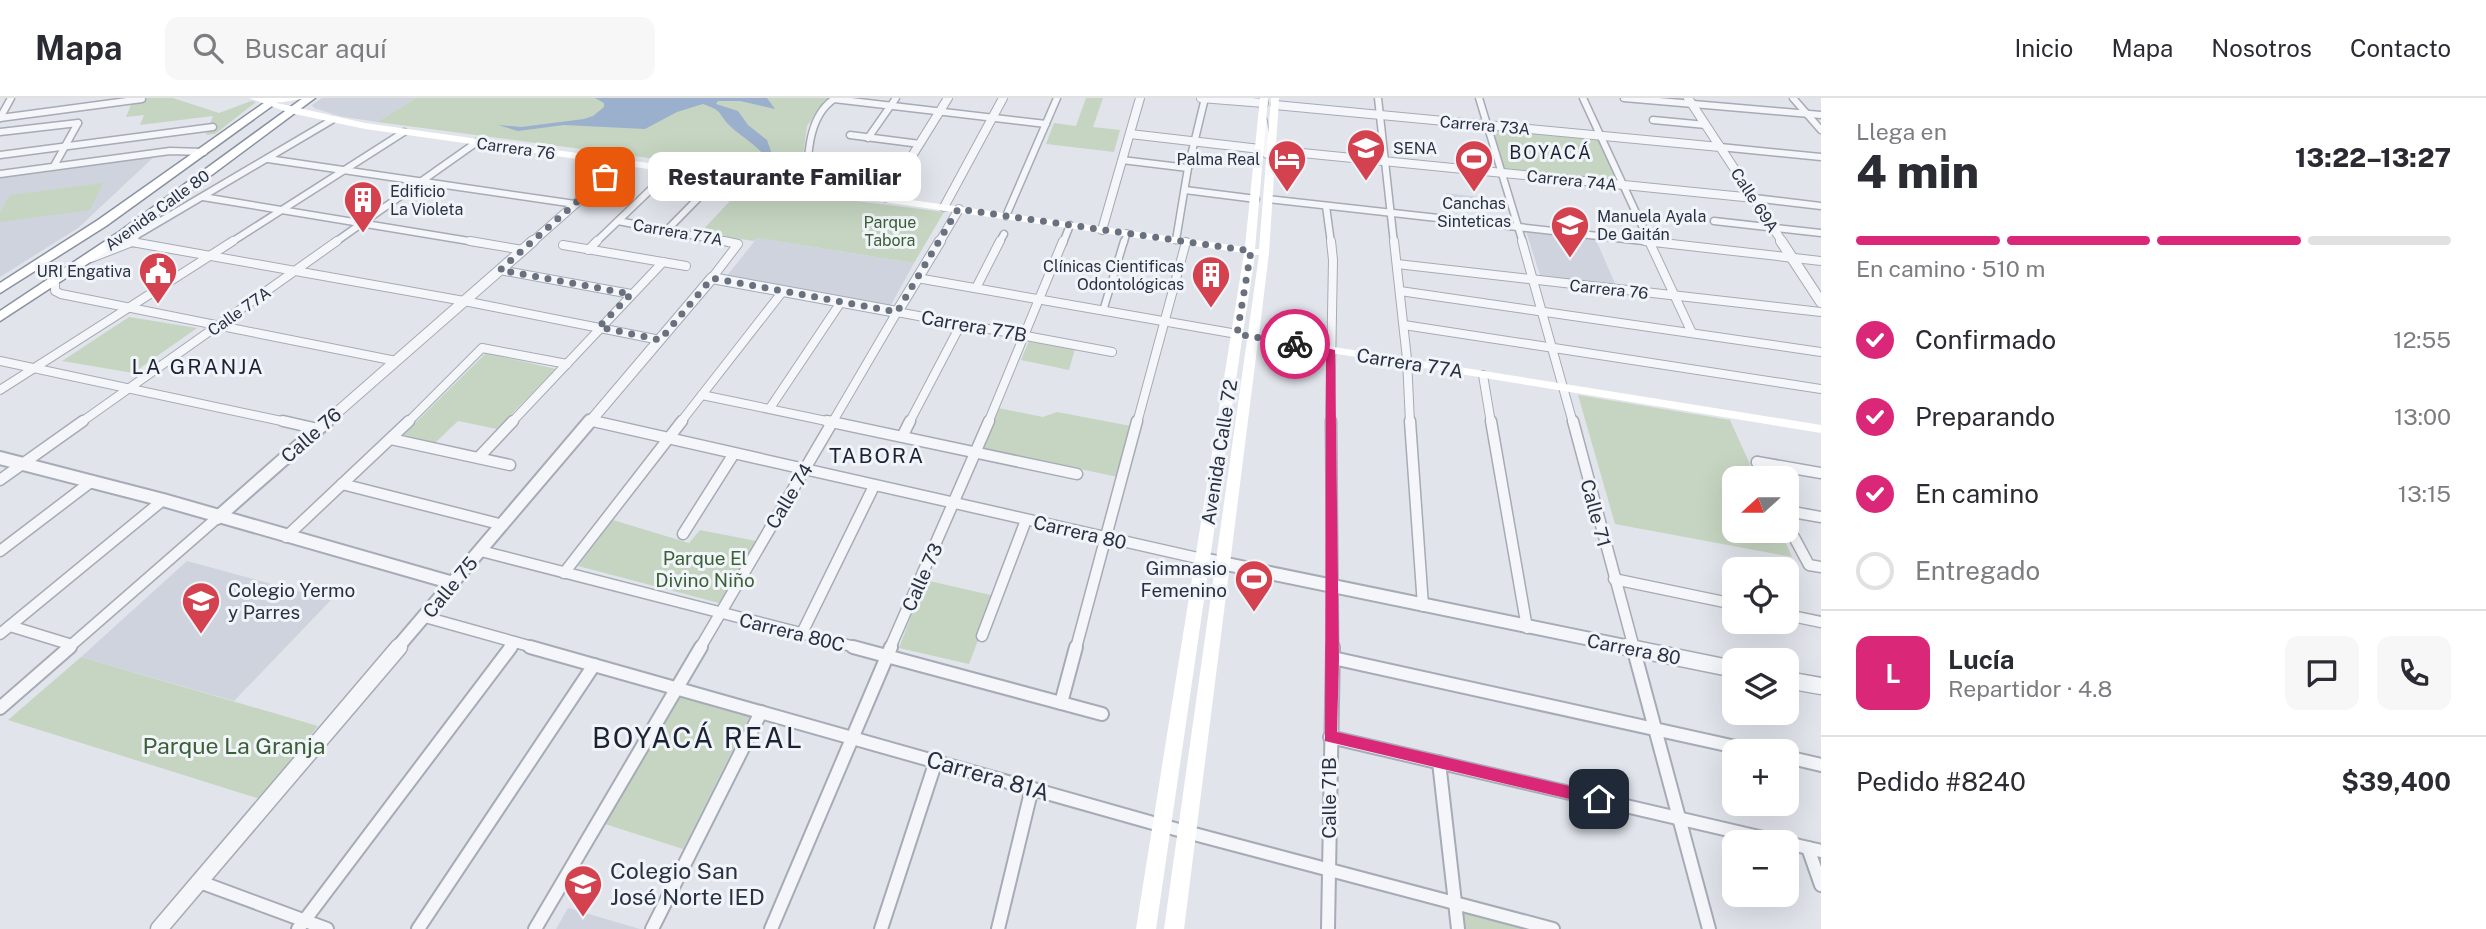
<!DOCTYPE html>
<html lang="es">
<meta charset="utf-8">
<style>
:root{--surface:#fff;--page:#f7f7f7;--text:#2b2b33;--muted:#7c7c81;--line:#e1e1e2;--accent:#db2777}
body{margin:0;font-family:"Public Sans",sans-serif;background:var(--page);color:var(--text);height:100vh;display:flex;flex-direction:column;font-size:26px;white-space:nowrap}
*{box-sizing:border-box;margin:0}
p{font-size:23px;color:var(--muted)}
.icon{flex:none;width:38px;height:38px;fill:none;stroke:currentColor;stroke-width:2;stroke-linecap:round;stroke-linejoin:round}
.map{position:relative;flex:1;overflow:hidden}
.drawer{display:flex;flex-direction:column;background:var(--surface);width:665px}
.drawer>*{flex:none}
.needle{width:46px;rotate:249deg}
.tools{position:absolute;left:1722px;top:368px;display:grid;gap:14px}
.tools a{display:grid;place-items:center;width:77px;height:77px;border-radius:14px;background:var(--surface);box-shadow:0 7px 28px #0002;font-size:35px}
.pin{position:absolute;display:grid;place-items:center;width:60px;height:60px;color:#fff;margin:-30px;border-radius:14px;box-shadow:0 4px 10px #0006}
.courier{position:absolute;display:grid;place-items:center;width:70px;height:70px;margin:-35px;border:5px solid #db2777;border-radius:50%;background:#fff;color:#222;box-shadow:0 2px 9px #0007}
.bubble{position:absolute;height:49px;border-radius:14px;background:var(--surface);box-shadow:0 7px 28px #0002;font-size:23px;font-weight:800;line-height:49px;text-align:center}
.overview em{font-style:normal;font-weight:800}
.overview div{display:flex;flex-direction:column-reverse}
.overview{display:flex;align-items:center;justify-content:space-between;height:119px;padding:0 35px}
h1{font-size:46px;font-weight:800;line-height:52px}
.bar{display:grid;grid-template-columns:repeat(4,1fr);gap:10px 7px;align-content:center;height:84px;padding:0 35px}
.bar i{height:9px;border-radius:5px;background:var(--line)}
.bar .active{background:var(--accent)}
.bar p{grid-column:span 4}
.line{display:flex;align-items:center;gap:18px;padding:0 35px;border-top:2px solid var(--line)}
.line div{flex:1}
.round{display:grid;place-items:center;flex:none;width:74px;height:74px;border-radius:14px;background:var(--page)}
ol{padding:0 35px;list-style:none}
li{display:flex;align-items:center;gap:21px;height:77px}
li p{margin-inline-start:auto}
li .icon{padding:7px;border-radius:50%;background:var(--accent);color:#fff;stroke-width:4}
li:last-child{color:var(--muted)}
li i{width:38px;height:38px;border:4px solid var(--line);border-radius:50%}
header{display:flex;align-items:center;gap:42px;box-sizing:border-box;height:98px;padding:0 35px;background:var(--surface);border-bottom:2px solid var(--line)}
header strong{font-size:33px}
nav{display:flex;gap:38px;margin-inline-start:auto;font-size:24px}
.search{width:490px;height:63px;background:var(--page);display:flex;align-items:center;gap:18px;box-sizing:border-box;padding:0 24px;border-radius:14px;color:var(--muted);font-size:26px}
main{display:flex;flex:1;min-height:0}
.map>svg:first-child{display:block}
</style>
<header>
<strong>Mapa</strong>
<div class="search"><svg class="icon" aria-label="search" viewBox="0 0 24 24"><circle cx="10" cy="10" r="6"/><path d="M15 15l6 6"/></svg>Buscar aquí</div>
<nav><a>Inicio</a><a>Mapa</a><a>Nosotros</a><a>Contacto</a></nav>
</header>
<main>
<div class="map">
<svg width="1821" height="831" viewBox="0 0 1821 831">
<rect width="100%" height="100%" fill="#e1e4eb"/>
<!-- built -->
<g fill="#cfd3dd">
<path d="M322,0H416L377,24L339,18L314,10L312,7Z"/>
<path d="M155,58L78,130L0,179V80Z"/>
<path d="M1446,95L1504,102L1507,110L1448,103Z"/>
<path d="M1526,133L1596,142L1617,190L1541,180Z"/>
<path d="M757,140L914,165L891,207L726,179Z"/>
<path d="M187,463L331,502L234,603L81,559Z"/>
<path d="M568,810L640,831H556Z"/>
</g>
<!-- green -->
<g fill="#c6d5c2">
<path d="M144,0H173L219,15L251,3L256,4L215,36L206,37L213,18L140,27L144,17L126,19L132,4Z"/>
<path d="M416,0H828L807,28L800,80L377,24Z"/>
<path d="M1086,0H1103L1093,29L1120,32L1114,54L1046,46L1054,25L1076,28Z"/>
<path d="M1489,28L1598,39L1623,85L1505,72Z"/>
<path d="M103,85L90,112L0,124V114L10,97Z"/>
<path d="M743,89L944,114L914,165L757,140L754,143L700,135Z"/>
<path d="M129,219L197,230L133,275L62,263Z"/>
<path d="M1029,243L1075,251L1069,272L1021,262Z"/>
<path d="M486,255L556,271L497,331L458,323L435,345L403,337Z"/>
<path d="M1578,297L1730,322L1756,380H1734V432H1780L1792,459L1615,426Z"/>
<path d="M998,310L1043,319L1057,314L1131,328L1118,379L981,350Z"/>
<path d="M613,422L689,445L700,432L756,443L719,505L578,468Z"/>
<path d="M925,482L995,498L969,566L899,550Z"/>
<path d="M81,559L318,628L260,701L8,622Z"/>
<path d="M678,599L749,619L683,751L605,726Z"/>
<path d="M1463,812L1537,831H1465Z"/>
</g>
<!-- water -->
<path fill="#9bb0cc" d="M595,0H767L775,11L740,3H718L716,6L738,13L748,27L767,42L772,56L764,57C753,44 740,38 729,27C717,14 723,13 703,6L677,14L645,31L564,27L518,33L498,27L521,29L584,21L593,18L604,9V5Z"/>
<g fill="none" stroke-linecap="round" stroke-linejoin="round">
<!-- pedestrian-far1 casing -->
<g stroke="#a6abb5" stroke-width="8">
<path id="pedestrian-far1" d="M1124,145L1127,135"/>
</g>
<!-- pedestrian casing -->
<g stroke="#a6abb5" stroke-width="9">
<path id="pedestrian" d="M1103,213L1124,143"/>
</g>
<!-- minor-far3 casing -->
<g stroke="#a6abb5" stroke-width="9">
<g id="minor-far3">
<path d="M1378,0L1394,145"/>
<path d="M1479,0L1523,145"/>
<path d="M1583,0L1650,145"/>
<path d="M1624,0L1821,17"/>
<path d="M1793,0L1821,32"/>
<path d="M0,20L142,1"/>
<path d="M0,20L11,0"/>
<path d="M1653,22L1706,27"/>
<path d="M0,34L78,25"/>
<path d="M850,37L920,46"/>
<path d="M868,40L896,0"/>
<path d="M1720,49L1821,59"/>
<path d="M0,57L213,29"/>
<path d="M809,59L904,71"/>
<path d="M268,61L575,106"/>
<path d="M1122,62L1188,70"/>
<path d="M54,68L78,25"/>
<path d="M0,76L170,53L204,54"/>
<path d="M806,89C808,60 807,19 834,1L1046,26"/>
<path d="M1185,92L1256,101"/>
<path d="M203,99L481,145"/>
<path d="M1754,100L1821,108"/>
<path d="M1268,101L1661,145"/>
<path d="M1326,108L1331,145"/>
<path d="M1006,118L1057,0"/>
<path d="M618,123L733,145"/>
<path d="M1714,123L1821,135"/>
<path d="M667,132L718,80"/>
<path d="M1176,142L1188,70L1205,0"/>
<path d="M132,144L137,137L332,22"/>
<path d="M129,145H138"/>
<path d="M230,145L404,34"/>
<path d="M334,145L477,44"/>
<path d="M595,145L671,72"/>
<path d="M999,145L1004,136"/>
<path d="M1063,145L1070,127"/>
</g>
</g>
<!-- minor-far2 casing -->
<g stroke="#a6abb5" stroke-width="10">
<g id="minor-far2">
<path d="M470,143L523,152"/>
<path d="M1394,143L1407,261L1410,325"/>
<path d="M1522,143L1573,325"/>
<path d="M1645,143L1821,163"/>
<path d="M1649,143L1692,235"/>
<path d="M563,147L686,168"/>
<path d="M588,152L597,143"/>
<path d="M91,160L132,144L464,203L660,242"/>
<path d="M1397,166L1821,214"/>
<path d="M500,172L631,196"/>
<path d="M712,180L738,146L724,143"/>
<path d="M917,180L1237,236"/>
<path d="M55,184V193L61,196L396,263"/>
<path d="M976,190L1000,143"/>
<path d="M1400,193L1821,254"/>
<path d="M1404,227L1821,291"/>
<path d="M0,263L291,325"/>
<path d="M1483,277L1491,325"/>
<path d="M0,292L233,143"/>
<path d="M702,297L836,325"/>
<path d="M770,310L841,204"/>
<path d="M591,323L601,325"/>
<path d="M80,325L337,143"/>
<path d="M407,325L482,250L567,266"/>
<path d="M511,325L663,164"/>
<path d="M680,325L783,193"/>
<path d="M832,325L897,214L1112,254"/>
<path d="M909,325L961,226"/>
<path d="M988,325L1063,143"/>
<path d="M1137,325L1186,144"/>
<path d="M1330,325L1333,162L1331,143"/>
</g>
</g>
<!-- minor-far1 casing -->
<g stroke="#a6abb5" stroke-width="13">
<g id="minor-far1">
<path d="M283,323L318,331"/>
<path d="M593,323L1202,461"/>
<path d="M827,323L1077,376"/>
<path d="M1331,323L1333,550"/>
<path d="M1410,323L1423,508"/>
<path d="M1491,323L1527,530"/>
<path d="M1573,323L1634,550"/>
<path d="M903,337L910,323"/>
<path d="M391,341L510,367"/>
<path d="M479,359L513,323"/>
<path d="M1757,364L1821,375"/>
<path d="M1757,364L1765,380"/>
<path d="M0,382L83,323"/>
<path d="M342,386L503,427"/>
<path d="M1787,413L1821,419"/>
<path d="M1787,426L1809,467L1821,469"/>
<path d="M683,436L733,357"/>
<path d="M286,439L409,323"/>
<path d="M0,453L92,383"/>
<path d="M481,453L859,550"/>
<path d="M564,475L682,323"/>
<path d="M1614,481L1734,506"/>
<path d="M1787,517L1821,524"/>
<path d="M425,519L536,550"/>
<path d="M10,528L72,547"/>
<path d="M802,535L874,388"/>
<path d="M0,536L163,402"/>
<path d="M982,538L1026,422"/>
<path d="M68,550L217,420"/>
<path d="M509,550L514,544"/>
<path d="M700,550L833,323"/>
<path d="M890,550L989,323"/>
<path d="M1076,550L1137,323"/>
</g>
</g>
<!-- minor casing -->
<g stroke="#a6abb5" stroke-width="16">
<g id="minor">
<path d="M530,549L1160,727L1553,831"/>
<path d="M853,549L1102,616"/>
<path d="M1633,549L1709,831"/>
<path d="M1333,560L1754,653"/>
<path d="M1061,605L1076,549"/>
<path d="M0,610L70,549"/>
<path d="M1330,639L1780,744"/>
<path d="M1787,659L1821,667"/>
<path d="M1439,664L1458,831"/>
<path d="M1787,745L1821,753"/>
<path d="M1808,750L1821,787"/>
<path d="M200,784L327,831"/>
<path d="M298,831L511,549"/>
<path d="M418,831L594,567"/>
<path d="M535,831L701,549"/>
<path d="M652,831L761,614"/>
<path d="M771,831L891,549"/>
<path d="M881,831L936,663"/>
<path d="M998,831L1032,690"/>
<path d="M1328,831L1333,549"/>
</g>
</g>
<!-- tertiary-far3 casing -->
<g stroke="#a6abb5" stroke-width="10">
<g id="tertiary-far3">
<path d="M1201,0L1264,5"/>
<path d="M1688,0L1783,145"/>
<path d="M1275,7L1720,49"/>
<path d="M1263,23L1266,46L1272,52L1754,100"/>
<path d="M1130,36L1260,51L1267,56"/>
<path d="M886,100L948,0"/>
<path d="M944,109L1003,0"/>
<path d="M1102,132L1140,0"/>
<path d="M531,145L622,65"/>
<path d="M939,145L959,111"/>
</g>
</g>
<!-- tertiary-far2 casing -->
<g stroke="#a6abb5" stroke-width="12">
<g id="tertiary-far2">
<path d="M1781,143L1821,204"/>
<path d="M325,325L533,143"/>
<path d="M589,325L712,180L897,214L940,143"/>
</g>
</g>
<!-- tertiary-far1 casing -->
<g stroke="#a6abb5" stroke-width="16">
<g id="tertiary-far1">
<path d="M0,360L163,402L453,485"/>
<path d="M217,420L327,323"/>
<path d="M1202,461L1634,550"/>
<path d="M397,550L590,323"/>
</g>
</g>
<!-- tertiary casing -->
<g stroke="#a6abb5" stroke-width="19">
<g id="tertiary">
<path d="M1626,549L1734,571"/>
<path d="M1787,582L1821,588"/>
<path d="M159,831L399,549"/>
</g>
</g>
<!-- trunk casing -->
<g stroke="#8891a2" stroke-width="3">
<g id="trunk">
<path d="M271,0H283L106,128L0,195V185L98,122Z"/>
<path d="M303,0H315L127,140L0,223V213L119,134Z"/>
</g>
</g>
<!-- pedestrian-far1 -->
<use href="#pedestrian-far1" stroke="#f4f6f9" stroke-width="5"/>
<!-- pedestrian -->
<use href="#pedestrian" stroke="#f4f6f9" stroke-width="6"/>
<!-- minor-far3 -->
<use href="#minor-far3" stroke="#f4f6f9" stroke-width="6"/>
<!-- minor-far2 -->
<use href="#minor-far2" stroke="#f4f6f9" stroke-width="8"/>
<!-- minor-far1 -->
<use href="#minor-far1" stroke="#f4f6f9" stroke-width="10"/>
<!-- minor -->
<use href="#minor" stroke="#f4f6f9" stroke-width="12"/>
<!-- tertiary-far3 -->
<use href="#tertiary-far3" stroke="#f4f6f9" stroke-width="8"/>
<!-- tertiary-far2 -->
<use href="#tertiary-far2" stroke="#f4f6f9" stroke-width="10"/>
<!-- tertiary-far1 -->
<use href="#tertiary-far1" stroke="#f4f6f9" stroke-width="12"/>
<!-- tertiary -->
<use href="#tertiary" stroke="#f4f6f9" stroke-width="16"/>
<!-- secondary -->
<path fill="#fff" fill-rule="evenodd" d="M249,0C268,0 287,0 307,0L277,5L365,25L1245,149L1260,0H1268L1255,151H1259L1271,0H1279L1269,155L1259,237L1821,327V335L1258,243L1184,831H1164L1247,242L1242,241L1156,831H1136L1244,155L365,31L290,15ZM1255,157H1259L1248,235H1243Z"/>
<!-- trunk -->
<use href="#trunk" fill="#fff" fill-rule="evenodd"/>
</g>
<!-- route -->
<path fill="#db2777" d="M1295,243L1335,252L1339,561L1337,634L1599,695L1606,701L1604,706L1599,708L1325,643L1326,254L1291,248L1290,246Z"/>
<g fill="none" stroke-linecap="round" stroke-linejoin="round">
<!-- done -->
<path stroke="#69707e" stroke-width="7" stroke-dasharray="0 12.6" d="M605,79L500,172L631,196L599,229L660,242L712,180L897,214L958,111L1251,153L1237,236L1295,246"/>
</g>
<!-- icons -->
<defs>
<g id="university-pin" transform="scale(2.0125)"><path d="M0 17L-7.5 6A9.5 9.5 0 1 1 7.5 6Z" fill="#d4424f" stroke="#f1f4f8"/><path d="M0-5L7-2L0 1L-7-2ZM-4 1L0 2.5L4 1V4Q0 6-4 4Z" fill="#fff"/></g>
<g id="hotel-pin" transform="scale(2.0125)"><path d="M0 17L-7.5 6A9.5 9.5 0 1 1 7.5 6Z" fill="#d4424f" stroke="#f1f4f8"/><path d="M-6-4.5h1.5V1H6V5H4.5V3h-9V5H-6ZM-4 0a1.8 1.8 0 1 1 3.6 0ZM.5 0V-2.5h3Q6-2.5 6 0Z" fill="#fff"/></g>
<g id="stadium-pin" transform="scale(2.0125)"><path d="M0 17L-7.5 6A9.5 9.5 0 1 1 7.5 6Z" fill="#d4424f" stroke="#f1f4f8"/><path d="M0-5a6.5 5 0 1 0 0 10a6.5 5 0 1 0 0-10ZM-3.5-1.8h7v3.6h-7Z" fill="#fff"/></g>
<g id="building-pin" transform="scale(2.0125)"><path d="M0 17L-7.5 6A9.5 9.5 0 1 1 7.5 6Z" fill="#d4424f" stroke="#f1f4f8"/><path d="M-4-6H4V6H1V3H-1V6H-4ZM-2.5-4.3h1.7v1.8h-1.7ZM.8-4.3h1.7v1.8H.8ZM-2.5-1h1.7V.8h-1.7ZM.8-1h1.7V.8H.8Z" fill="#fff"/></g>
<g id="school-pin" transform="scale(2.0125)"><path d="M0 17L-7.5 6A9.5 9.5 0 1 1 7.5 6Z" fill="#d4424f" stroke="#f1f4f8"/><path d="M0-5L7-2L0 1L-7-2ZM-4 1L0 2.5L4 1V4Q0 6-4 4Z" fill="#fff"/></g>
<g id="civic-pin" transform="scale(2.0125)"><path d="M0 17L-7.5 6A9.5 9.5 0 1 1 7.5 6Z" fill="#d4424f" stroke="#f1f4f8"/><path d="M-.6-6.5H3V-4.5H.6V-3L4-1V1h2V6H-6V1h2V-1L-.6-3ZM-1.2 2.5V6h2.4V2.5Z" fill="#fff"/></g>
</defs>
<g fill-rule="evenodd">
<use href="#university-pin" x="1366" y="50"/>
<use href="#hotel-pin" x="1287" y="61"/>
<use href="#stadium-pin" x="1474" y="61"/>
<use href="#building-pin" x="363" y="102"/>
<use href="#school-pin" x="1570" y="127"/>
<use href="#civic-pin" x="158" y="173"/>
<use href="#building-pin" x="1211" y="177"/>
<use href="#stadium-pin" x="1254" y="481"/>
<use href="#school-pin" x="201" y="503"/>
<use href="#school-pin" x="583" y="786"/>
</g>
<g text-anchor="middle" stroke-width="6" stroke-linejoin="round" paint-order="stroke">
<!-- far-street labels -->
<g font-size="16" fill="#293143" stroke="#f1f4f8">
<text transform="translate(1485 27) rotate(5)" y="6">Carrera 73A</text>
<text transform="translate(516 50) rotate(8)" y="6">Carrera 76</text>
<text transform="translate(1572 82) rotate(6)" y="6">Carrera 74A</text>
<text transform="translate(1755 102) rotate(57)" y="6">Calle 69A</text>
<text transform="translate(157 112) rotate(-36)" y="6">Avenida Calle 80</text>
<text transform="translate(678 134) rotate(10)" y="6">Carrera 77A</text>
<text transform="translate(1609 191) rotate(6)" y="6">Carrera 76</text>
<text transform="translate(239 213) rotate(-35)" y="6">Calle 77A</text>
</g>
<!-- far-poi labels -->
<g font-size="16" fill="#293143" stroke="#f1f4f8" text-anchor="start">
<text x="1393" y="56">SENA</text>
<text x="1260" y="67" text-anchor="end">Palma Real</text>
<text x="390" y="99">Edificio<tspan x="390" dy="18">La Violeta</tspan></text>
<text x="1474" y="111" text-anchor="middle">Canchas<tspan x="1474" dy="18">Sinteticas</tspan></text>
<text x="1597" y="124">Manuela Ayala<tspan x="1597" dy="18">De Gaitán</tspan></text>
<text x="1184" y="174" text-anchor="end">Clínicas Cientificas<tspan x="1184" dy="18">Odontológicas</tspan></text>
<text x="131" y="179" text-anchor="end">URI Engativa</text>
</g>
<!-- far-park labels -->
<g font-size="16" fill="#3b5f36" stroke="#f1f4f8">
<text x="890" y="130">Parque<tspan x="890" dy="18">Tabora</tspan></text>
</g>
<!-- far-neighbourhood labels -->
<g font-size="18" letter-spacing="2" fill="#1b2234" stroke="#f1f4f8">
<text x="1551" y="61">BOYACÁ</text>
</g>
<!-- street labels -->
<g font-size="19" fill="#293143" stroke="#f1f4f8">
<text transform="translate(974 228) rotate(10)" y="7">Carrera 77B</text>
<text transform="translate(1410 265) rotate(9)" y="7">Carrera 77A</text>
<text transform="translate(311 337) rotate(-41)" y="7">Calle 76</text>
<text transform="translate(1219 354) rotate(-81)" y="7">Avenida Calle 72</text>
<text transform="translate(789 398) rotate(-59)" y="7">Calle 74</text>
<text transform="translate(1596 415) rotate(75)" y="7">Calle 71</text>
<text transform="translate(1080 434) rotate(13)" y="7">Carrera 80</text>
<text transform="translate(922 479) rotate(-66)" y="7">Calle 73</text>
<text transform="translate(450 489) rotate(-50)" y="7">Calle 75</text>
<text transform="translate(792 534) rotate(14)" y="7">Carrera 80C</text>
<text transform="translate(1634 551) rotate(11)" y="7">Carrera 80</text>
<text transform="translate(1329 700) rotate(-90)" y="7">Calle 71B</text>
</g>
<!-- park labels -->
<g font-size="19" fill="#3b5f36" stroke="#f1f4f8">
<text x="705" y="467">Parque El<tspan x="705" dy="22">Divino Niño</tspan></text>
</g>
<!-- poi labels -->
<g font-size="19" fill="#293143" stroke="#f1f4f8" text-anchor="end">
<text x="1227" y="477">Gimnasio<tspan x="1227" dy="22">Femenino</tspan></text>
<text x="228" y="499" text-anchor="start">Colegio Yermo<tspan x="228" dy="22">y Parres</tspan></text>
</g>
<!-- neighbourhood labels -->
<g font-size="21" letter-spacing="2" fill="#1b2234" stroke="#f1f4f8">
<text x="198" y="276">LA GRANJA</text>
<text x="877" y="365">TABORA</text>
</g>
<!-- near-park labels -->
<g font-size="23" fill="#3b5f36" stroke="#f1f4f8">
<text x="234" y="656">Parque La Granja</text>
</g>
<!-- near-street labels -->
<g font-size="23" fill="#293143" stroke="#f1f4f8">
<text transform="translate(988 678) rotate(16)" y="8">Carrera 81A</text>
</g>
<!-- near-poi labels -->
<g font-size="23" fill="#293143" stroke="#f1f4f8" text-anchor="start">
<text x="610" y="781">Colegio San<tspan x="610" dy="26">José Norte IED</tspan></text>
</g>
<!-- near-quarter labels -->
<g font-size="28" letter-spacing="2" fill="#1b2234" stroke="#f1f4f8">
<text x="698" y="650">BOYACÁ REAL</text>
</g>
</g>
</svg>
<div class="tools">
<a><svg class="needle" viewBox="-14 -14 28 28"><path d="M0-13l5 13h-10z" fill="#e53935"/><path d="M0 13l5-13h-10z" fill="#7c7c81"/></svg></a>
<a><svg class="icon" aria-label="locate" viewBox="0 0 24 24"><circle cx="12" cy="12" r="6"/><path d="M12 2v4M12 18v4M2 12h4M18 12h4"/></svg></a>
<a><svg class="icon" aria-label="layers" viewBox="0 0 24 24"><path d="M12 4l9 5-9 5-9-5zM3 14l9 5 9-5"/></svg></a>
<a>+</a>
<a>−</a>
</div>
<div class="pin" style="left:605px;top:79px;background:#ea580c"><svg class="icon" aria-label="bag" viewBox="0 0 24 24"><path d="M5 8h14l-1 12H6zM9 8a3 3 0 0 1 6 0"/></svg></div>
<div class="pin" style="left:1599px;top:701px;background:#1f2937"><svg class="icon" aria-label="home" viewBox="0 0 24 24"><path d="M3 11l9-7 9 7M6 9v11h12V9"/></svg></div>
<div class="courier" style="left:1295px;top:246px"><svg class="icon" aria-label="bike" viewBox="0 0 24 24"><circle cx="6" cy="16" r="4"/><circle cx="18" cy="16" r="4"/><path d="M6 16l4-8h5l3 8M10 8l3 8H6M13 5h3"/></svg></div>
<div class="bubble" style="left:648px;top:54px;width:273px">Restaurante Familiar</div>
</div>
<section class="drawer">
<div class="overview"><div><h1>4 min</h1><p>Llega en</p></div><em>13:22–13:27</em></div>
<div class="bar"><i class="active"></i><i class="active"></i><i class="active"></i><i></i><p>En camino · 510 m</p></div>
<ol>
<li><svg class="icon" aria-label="check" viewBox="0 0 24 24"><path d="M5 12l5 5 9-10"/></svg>Confirmado<p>12:55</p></li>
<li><svg class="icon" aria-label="check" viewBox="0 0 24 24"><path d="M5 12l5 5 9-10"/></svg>Preparando<p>13:00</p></li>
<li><svg class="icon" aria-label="check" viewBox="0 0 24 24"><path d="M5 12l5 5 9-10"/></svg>En camino<p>13:15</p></li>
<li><i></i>Entregado</li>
</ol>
<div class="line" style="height:126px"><b class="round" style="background:var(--accent);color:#fff">L</b><div><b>Lucía</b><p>Repartidor · 4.8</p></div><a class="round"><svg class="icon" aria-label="chat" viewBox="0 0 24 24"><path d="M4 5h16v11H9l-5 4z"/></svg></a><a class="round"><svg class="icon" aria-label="phone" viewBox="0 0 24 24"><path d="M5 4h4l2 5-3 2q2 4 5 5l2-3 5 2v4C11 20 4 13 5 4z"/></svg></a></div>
<div class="line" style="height:91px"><div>Pedido #8240</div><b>$39,400</b></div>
</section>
</main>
